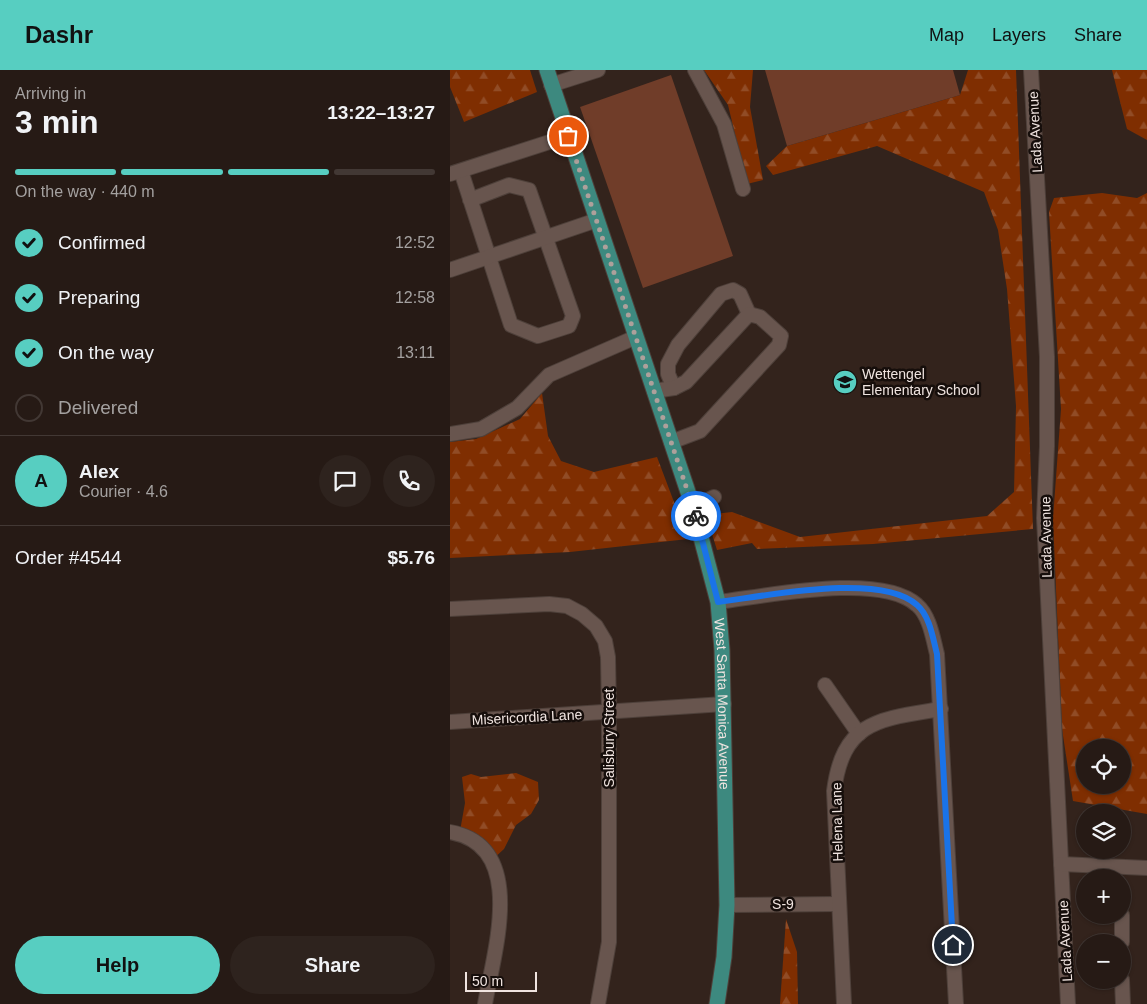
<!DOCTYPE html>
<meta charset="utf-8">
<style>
:root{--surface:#261a15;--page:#2e231e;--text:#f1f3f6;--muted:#a4a1a0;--line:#423834;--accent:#57cec1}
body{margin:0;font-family:Arial,sans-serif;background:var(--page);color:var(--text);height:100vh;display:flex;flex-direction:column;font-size:19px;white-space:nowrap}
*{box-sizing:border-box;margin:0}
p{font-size:16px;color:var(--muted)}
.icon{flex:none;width:28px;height:28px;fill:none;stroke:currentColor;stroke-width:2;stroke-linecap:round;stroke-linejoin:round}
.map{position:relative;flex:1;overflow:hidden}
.panel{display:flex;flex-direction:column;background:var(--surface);width:450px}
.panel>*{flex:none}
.tools{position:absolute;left:626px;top:669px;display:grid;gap:10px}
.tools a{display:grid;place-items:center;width:55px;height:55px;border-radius:50%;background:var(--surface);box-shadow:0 1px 4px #0004,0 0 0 1px var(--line);font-size:25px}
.scale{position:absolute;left:15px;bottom:12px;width:72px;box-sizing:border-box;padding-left:5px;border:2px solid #f0e4e0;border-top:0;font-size:14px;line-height:18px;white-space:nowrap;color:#f0e4e0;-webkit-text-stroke:4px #160e0b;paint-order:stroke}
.pin{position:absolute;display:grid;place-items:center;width:42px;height:42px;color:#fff;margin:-21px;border:2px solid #fff;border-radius:50%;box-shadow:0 1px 5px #0007}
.courier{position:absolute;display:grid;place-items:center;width:50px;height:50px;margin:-25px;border:4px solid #1a73e8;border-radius:50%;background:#fff;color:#222;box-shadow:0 1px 6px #0007}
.head em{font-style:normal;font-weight:800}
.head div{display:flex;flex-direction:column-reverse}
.head{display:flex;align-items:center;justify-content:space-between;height:85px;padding:0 15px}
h1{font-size:32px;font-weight:800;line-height:38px}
.bar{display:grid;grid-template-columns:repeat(4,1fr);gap:8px 5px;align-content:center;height:60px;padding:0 15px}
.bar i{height:6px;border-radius:4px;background:var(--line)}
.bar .active{background:var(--accent)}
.bar p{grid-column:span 4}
.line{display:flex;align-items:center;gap:12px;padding:0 15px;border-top:1px solid var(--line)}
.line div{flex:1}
.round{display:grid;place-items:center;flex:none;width:52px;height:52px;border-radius:26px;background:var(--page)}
ol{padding:0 15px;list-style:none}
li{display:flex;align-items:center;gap:15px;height:55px}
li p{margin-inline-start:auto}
li .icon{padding:5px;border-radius:50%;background:var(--accent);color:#111;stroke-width:4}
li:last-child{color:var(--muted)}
li i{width:28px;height:28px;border:2px solid var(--line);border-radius:50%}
.button{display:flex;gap:10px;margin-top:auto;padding:10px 15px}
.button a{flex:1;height:58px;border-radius:30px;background:var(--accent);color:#111;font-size:20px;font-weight:800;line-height:58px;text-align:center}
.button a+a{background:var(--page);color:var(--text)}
header{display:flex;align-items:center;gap:30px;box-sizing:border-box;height:70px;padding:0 25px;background:var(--accent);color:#111}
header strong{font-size:24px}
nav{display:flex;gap:28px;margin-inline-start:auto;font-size:18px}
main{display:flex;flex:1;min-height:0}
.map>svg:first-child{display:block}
</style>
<header>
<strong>Dashr</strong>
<nav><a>Map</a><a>Layers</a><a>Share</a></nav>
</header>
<main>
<section class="panel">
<div class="head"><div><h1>3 min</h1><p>Arriving in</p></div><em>13:22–13:27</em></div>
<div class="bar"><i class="active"></i><i class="active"></i><i class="active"></i><i></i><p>On the way · 440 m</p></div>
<ol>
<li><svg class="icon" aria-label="check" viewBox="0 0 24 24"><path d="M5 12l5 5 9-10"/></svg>Confirmed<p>12:52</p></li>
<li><svg class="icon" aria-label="check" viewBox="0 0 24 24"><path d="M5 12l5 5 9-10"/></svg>Preparing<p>12:58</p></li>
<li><svg class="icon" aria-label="check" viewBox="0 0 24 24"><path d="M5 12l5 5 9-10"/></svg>On the way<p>13:11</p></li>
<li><i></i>Delivered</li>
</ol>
<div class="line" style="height:90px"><b class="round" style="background:var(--accent);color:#111">A</b><div><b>Alex</b><p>Courier · 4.6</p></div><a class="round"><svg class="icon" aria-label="chat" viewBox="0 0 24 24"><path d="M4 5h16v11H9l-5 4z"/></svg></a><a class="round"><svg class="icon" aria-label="phone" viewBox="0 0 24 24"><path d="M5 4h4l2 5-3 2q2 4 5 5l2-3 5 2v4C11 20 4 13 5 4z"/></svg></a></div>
<div class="line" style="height:65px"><div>Order #4544</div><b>$5.76</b></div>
<div class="button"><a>Help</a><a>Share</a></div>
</section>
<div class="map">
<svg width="697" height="934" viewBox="0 0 697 934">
<defs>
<pattern id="forest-firs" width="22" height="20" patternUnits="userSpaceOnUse" patternTransform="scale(1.25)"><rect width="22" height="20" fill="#7f2e01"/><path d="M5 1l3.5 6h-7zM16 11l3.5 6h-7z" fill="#914c26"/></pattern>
</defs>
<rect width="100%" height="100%" fill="#33231c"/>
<!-- forest -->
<g fill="url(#forest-firs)" fill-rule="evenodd">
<path d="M0,0H80L87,22L14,52L0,17Z"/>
<path d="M254,0H303L300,37L313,110L297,114L278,35Z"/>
<path d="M518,0H566L583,459L423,474L307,479L302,473L267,480L256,445L282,442L350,467L537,446L564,422L566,336L557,219L548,160L534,122L427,76L323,105L316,96L337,76L510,25Z"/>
<path d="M662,0H697V70L677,59Z"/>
<path d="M652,123L687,128L697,123V744L623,731L612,659L603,449L611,339L599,142L604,128ZM635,678H672V715H635Z"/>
<path d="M92,323L98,366L111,391L144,402L207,387L238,469L120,482L0,488V372L26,369L70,349Z"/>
<path d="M66,703L88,712L89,730L81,744L66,755L54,779L43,789L10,761L15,733L12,707L21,704L31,707Z"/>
<path d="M336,849L347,882L348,934H330Z"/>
</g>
<!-- park -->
<g fill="#703d29">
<path d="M315,0H503L510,25L337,76Z"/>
<path d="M221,5L283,186L193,218L130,37Z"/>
</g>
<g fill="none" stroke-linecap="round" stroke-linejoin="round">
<!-- minor casing -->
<g stroke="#4e403a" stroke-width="16">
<g id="minor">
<path d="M245,0L274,54L293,119"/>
<path d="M581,0L597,287V376L594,448L618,934"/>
<path d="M101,15L148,0"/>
<path d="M11,101L61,255L88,266L119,256L123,246L79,120L59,115L20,130"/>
<path d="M0,104L118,66"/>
<path d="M0,200L147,150"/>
<path d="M224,318L218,304V294L228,275L271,224L283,220L290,224L299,244"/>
<path d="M204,321L224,318L236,312L299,244L310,247L331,266L329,275L250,361L221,372"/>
<path d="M0,364L31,359L67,338L99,305L186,267"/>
<path d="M243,437L264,427"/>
<path d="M268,532C317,526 431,502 467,535C480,546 483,569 487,584L506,934"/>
<path d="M0,539L99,534L117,536L132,544L146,556L155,571L158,587L159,642V872L148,934"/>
<path d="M375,615L409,664"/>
<path d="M0,652L274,634"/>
<path d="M0,762C78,776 44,881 35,934"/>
<path d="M611,794L697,798"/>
<path d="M277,835L389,834"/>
<path d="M672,845V872"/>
<path d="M672,910L673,934"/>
<path d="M394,934L384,721C393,650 430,649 491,639"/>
</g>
</g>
<!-- major casing -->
<g stroke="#4e403a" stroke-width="17">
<g id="major">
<path id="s1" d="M97,0L243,437L268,532L272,580L277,835L274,887L267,934"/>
</g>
</g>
<!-- minor -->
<use href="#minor" stroke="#68554e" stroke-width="14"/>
<!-- major -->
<use href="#major" stroke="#3d897f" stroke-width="15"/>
</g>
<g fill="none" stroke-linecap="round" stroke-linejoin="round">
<!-- done -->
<path stroke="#aea09b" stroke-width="5" stroke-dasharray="0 9" d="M118,66L246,446"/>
<!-- route -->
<path stroke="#1a73e8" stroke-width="6" d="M246,446L268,532C316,526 431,502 467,535C480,546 483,569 487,584L503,875"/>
</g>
<!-- icons -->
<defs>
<g id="school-disc" transform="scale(1.25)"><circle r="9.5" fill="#57cec1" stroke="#160e0b"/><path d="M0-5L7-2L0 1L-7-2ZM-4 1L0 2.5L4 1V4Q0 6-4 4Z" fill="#111"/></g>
</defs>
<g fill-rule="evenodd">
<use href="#school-disc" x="395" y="312"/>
</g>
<g text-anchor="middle" stroke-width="5" stroke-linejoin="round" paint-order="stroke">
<!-- street labels -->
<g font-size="14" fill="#f0e4e0" stroke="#160e0b">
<text transform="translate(585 62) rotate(-93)" y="5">Lada Avenue</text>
<text transform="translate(596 467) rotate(-91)" y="5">Lada Avenue</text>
<text dy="5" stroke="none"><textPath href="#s1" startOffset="661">West Santa Monica Avenue</textPath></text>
<text transform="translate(77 647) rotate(-3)" y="5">Misericordia Lane</text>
<text transform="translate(159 668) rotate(-90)" y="5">Salisbury Street</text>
<text transform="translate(387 752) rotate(-91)" y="5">Helena Lane</text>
<text x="333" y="839">S-9</text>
<text transform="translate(615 871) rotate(-93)" y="5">Lada Avenue</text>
</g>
<!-- poi labels -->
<g font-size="14" fill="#f0e4e0" stroke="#160e0b" text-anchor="start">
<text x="412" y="309">Wettengel<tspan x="412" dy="16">Elementary School</tspan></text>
</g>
</g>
</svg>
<div class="tools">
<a><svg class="icon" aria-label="locate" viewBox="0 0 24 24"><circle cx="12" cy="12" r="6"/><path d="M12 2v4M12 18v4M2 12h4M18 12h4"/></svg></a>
<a><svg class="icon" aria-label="layers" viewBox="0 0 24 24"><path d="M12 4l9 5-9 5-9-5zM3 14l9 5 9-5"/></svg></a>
<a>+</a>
<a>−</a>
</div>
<div class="scale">50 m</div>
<div class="pin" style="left:118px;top:66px;background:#ea580c"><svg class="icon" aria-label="bag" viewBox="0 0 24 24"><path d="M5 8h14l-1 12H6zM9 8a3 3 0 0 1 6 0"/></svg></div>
<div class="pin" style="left:503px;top:875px;background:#1f2937"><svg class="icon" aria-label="home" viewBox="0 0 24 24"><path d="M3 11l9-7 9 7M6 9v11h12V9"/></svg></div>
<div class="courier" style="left:246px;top:446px"><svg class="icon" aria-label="bike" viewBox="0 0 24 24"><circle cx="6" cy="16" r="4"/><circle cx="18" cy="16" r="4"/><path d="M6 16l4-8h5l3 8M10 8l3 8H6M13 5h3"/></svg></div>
</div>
</main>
